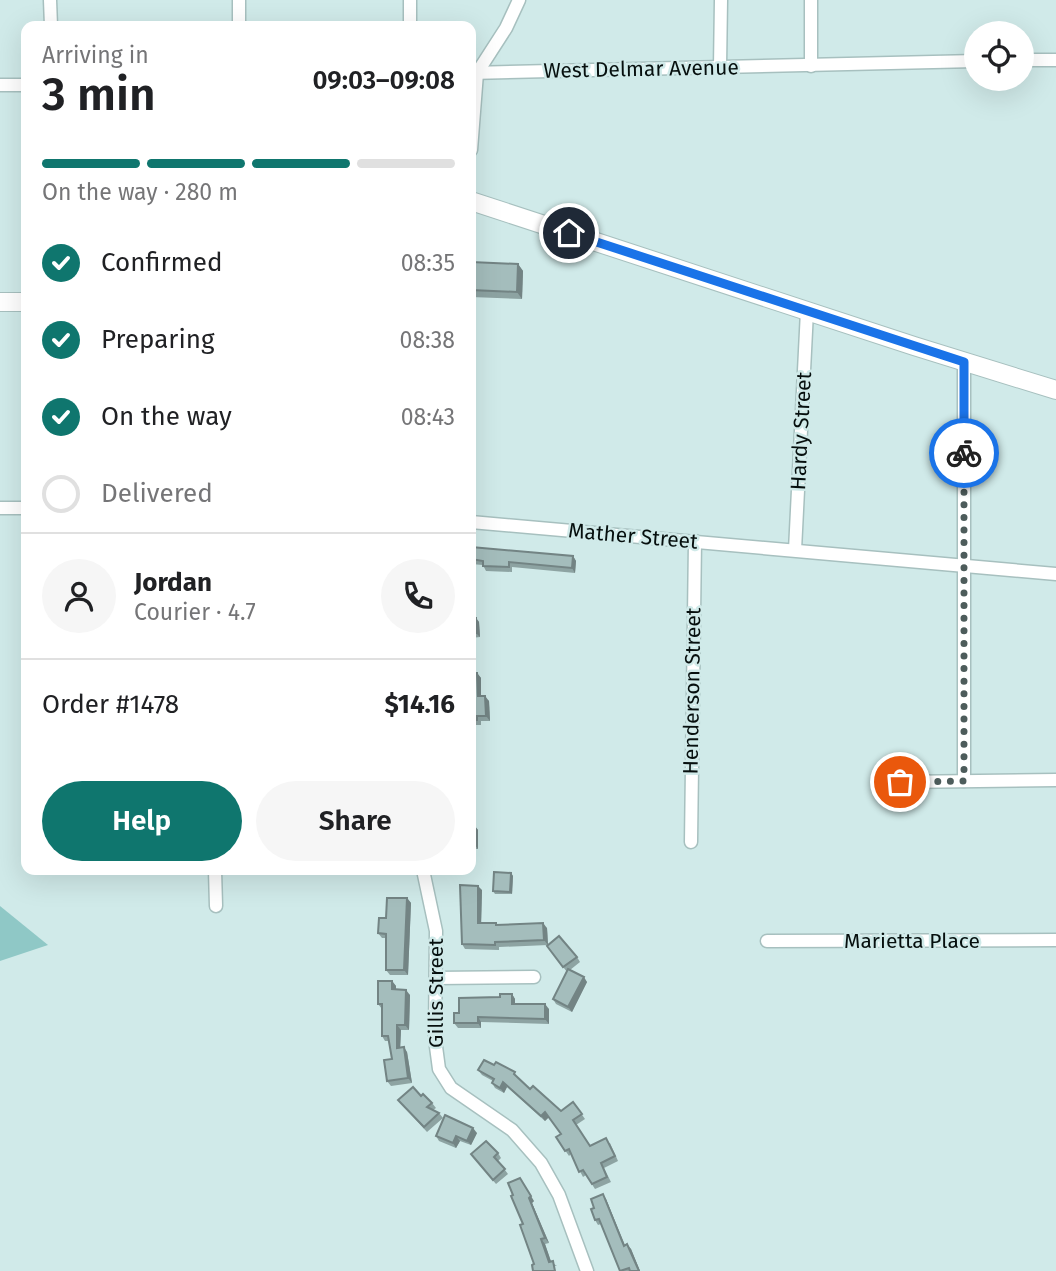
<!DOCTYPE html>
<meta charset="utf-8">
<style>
:root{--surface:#fff;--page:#f6f6f6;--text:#202124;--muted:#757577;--line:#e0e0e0;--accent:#0f766e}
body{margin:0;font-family:"Fira Sans",sans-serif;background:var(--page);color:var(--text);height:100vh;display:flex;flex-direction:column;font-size:26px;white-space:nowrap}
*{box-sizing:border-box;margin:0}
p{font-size:23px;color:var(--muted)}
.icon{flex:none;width:38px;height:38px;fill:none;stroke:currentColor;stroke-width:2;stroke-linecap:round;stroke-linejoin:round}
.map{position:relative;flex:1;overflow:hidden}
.panel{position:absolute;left:21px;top:21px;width:455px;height:854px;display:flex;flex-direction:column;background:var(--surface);border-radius:14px;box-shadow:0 7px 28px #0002}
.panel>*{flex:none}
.controls{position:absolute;left:964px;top:21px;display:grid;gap:14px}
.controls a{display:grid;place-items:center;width:70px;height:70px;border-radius:50%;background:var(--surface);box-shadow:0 7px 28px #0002;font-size:35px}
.pin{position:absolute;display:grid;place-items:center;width:60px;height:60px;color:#fff;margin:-30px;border:4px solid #fff;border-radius:50%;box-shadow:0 2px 7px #0007}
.courier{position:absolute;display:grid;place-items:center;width:70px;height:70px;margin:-35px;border:5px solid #1a73e8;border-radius:50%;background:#fff;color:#222;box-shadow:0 2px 9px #0007}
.summary em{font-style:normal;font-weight:600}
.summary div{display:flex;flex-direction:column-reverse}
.summary{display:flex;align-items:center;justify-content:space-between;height:119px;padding:0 21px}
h1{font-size:46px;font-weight:600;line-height:52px}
.bar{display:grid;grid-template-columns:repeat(4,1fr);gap:10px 7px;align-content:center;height:84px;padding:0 21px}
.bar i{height:9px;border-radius:5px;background:var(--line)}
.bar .active{background:var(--accent)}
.bar p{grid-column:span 4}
.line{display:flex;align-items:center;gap:18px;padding:0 21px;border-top:2px solid var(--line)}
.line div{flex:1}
.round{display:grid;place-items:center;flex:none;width:74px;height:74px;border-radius:37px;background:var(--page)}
ol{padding:0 21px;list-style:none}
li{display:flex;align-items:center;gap:21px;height:77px}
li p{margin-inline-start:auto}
li .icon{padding:7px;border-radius:50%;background:var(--accent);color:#fff;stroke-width:4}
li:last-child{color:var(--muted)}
li i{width:38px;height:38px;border:4px solid var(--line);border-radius:50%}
.primary-button{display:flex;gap:14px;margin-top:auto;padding:14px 21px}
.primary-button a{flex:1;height:80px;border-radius:42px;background:var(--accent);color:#fff;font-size:28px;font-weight:600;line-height:80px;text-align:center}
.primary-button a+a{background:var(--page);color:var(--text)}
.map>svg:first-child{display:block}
</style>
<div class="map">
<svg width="1056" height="1271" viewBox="0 0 1056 1271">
<rect width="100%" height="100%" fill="#d0eae9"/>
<!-- green -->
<path fill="#8fc8c6" d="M0,906L48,945L0,961Z"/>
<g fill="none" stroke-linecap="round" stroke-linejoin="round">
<!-- street casing -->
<g stroke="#a7c0bf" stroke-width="15">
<g id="street">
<path d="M50,0L51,26"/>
<path d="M811,0V66"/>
<path d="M239,26V0"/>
<path d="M410,26V0"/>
<path d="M1022,60H1056"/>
<path d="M720,67L721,0"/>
<path d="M471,73L976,61"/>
<path d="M0,85H26"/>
<path d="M471,150L477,73L506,28L519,0"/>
<path d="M964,362V781"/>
<path d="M0,508H26"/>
<path d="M471,522L1056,574"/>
<path d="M795,550L807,311"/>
<path d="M900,782L1056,780"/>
<path d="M691,842L695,541"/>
<path d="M215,870L216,906"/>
<path d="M423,870L436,931L435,1039L439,1069L451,1088L512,1130L541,1163L559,1195L587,1271"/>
<path d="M767,941L1056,940"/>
<path d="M436,978L534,977"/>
</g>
</g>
<!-- secondary casing -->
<g stroke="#a7c0bf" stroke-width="20">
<g id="secondary">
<path d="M471,201L914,346L1056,390"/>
<path d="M0,302H26"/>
</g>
</g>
<!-- street -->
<use href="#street" stroke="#fff" stroke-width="12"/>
<!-- secondary -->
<use href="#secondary" stroke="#fff" stroke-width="18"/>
</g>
<!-- wall -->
<g fill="#8da3a2">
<path d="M471,262L518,264L523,271L522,299L471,297Z"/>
<path d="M471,547L573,556L576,561L575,573L512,567V572L486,571L483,565L471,564Z"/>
<path d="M471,602L475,607L474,618H476L479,622L480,637L471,638Z"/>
<path d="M471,673H477L481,678V696L489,701L490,721H481V725H471Z"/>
<path d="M471,786L476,794V811H471Z"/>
<path d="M471,825H474L478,830V849H471Z"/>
<path d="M511,873L513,876L512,894H495L493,891Z"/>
<path d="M482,890L481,923L547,928L548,945L499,947V950L465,949L462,944Z"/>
<path d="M407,898L411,903L408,975H390L386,970V938H382L378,933L386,918Z"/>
<path d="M547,946L577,957L580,962L570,970L587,982L572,1012L556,1004L553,999L567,972Z"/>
<path d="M392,981L396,986V989L410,995L409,1030H401L400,1047L407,1052L412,1083L391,1086L387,1081L392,1059L389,1041H385L382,1036V1009L378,1004Z"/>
<path d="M512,994L515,999V1004L549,1009V1024L481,1022V1028H458L454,1023L459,1013Z"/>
<path d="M478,1070L518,1077V1078L530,1089L561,1111L573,1102L585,1119L576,1125L590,1146L610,1143L618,1161L604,1168L611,1182L595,1189L586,1175L583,1177L571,1154L569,1156L556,1137L561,1134L549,1117L545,1121L507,1087L504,1093L495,1088L492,1083L493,1081L482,1075Z"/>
<path d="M421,1096L432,1103L436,1108L433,1110L439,1113L443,1118L427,1132L398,1100Z"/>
<path d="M477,1133L471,1145L460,1141L456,1148L439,1141L436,1136Z"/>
<path d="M498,1153L501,1158L498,1161L508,1174L496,1184L471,1154Z"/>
<path d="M511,1196L534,1201L532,1203L549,1243L545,1244L551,1262L557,1266L534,1264L523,1224Z"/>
<path d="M606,1199L625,1245L631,1249L640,1271H620L601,1224L598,1225L595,1220L594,1208Z"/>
</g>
<!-- shaded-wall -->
<g fill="#738484">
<path d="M518,264L523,271L522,299L517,292Z"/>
<path d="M573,556L576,561L575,573L572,568Z"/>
<path d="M472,602L475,607L474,622L471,618Z"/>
<path d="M476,618L479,622L480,637L476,633Z"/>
<path d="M477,673L481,678V701L478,696Z"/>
<path d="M485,696L489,701L490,721L486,716Z"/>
<path d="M472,789L476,794V811L473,806Z"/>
<path d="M474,825L478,830V849L474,844Z"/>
<path d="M511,873L513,876L512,894L510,892Z"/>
<path d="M478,886L482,890L481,928L478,923Z"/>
<path d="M407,898L411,903L408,975L404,970Z"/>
<path d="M543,923L547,928L548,945L544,940Z"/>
<path d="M584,977L587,982L572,1012L568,1007Z"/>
<path d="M392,981L396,986V994L392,989Z"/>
<path d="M406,990L410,995L409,1030L405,1025Z"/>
<path d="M512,994L515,999V1009L512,1004Z"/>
<path d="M545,1004L549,1009V1024L545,1019Z"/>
<path d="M478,1017L481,1022V1028L478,1023Z"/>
<path d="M397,1025L401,1030L400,1053L397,1048Z"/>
<path d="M404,1047L407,1052L412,1083L408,1078Z"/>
<path d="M503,1082L507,1087L504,1093L500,1088Z"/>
<path d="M545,1112L549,1117L545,1121L541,1116Z"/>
<path d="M473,1128L477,1133L471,1145L467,1141Z"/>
<path d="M456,1136L460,1141L456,1148L453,1143Z"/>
<path d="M520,1178L534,1201L532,1203L549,1243L545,1238Z"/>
<path d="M603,1194L606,1199L627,1251L624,1246Z"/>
<path d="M541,1239L545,1244L553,1267L549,1262Z"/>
<path d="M627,1244L631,1249L640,1271H639Z"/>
</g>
<!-- building -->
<g fill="#a4bdbc" stroke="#738484" stroke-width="2">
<path d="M471,262L518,264L517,292L471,290Z"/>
<path d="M471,547L573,556L572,568L509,562V567L483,566V561L471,559Z"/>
<path d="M471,602V618H476V633H471Z"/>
<path d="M471,673H477L478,696H485L486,716H477V720H471Z"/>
<path d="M471,789H472L473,806H471Z"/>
<rect x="471" y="825" width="3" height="19"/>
<path d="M494,872L511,873L510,892L493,891Z"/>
<path d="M460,885L478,886V923H496V925L543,923L544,940L495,942V945L462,944Z"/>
<path d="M387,898H407L404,970H386V934L378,933L379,918H386Z"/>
<path d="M559,936L577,957L563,967L547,946Z"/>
<path d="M568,969L584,977L568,1007L553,999Z"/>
<path d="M378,981H392V989L406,990L405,1025H397V1048L404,1047L408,1078L387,1081L384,1060L392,1059L388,1036H382V1004H378Z"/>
<path d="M500,994H512V1004H545V1019L478,1017V1023H454V1013H459V998L500,997Z"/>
<path d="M484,1060L494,1065L496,1062L515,1072L514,1074L530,1089L533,1086L561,1111L573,1102L582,1114L573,1120L590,1146L606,1138L615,1156L601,1163L607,1177L592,1184L583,1170L579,1172L569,1149L565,1151L556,1137L561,1134L545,1112L541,1116L503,1082L500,1088L492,1083L494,1079L478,1070Z"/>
<path d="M413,1087L421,1096L423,1094L432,1103L427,1107L439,1113L424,1127L398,1100Z"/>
<path d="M445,1115L473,1128L467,1141L456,1136L453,1143L436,1136Z"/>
<path d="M486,1141L498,1153L494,1157L505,1169L493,1180L471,1154Z"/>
<path d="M520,1178L531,1196L529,1198L545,1238L541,1239L549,1262L553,1261L555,1271H533L532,1265L534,1264L520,1225L523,1224L511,1196L513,1195L508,1183Z"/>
<path d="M603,1194L624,1246L627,1244L639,1271H630L629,1268L620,1271L599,1219L595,1220L591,1209L594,1208L591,1199Z"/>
</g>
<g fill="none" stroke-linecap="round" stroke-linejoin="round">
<!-- done -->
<path stroke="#4d5c5b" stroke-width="7" stroke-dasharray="0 12.6" d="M900,782L964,781V453"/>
<!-- route -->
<path stroke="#1a73e8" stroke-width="9" d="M569,233L964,362V453"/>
</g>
<g text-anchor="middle" stroke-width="5" stroke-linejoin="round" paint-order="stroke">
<!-- street labels -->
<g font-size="21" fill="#060f0e" stroke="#d0eae9">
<text transform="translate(641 69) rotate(-1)" y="7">West Delmar Avenue</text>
<text transform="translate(801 431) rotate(-87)" y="7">Hardy Street</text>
<text transform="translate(633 536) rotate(5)" y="7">Mather Street</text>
<text transform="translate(692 691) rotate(-89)" y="7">Henderson Street</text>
<text x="912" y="948">Marietta Place</text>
<text transform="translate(436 993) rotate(-90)" y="7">Gillis Street</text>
</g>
</g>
</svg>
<div class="controls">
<a><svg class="icon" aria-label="locate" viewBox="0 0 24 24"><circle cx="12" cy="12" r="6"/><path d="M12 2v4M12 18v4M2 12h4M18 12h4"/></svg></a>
</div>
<div class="pin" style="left:900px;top:782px;background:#ea580c"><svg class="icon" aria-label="bag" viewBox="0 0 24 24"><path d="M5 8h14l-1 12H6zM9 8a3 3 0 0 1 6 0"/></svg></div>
<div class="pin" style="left:569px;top:233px;background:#1f2937"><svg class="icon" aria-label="home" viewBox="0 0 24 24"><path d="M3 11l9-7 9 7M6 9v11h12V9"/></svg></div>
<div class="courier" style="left:964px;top:453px"><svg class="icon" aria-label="bike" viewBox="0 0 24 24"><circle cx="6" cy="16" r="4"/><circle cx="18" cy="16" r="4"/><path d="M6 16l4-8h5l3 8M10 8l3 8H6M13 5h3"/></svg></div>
<section class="panel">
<div class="summary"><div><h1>3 min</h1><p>Arriving in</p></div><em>09:03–09:08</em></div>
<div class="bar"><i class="active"></i><i class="active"></i><i class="active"></i><i></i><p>On the way · 280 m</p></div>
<ol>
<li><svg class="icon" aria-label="check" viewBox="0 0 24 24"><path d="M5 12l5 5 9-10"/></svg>Confirmed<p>08:35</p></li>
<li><svg class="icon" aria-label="check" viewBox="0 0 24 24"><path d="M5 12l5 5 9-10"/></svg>Preparing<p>08:38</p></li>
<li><svg class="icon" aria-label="check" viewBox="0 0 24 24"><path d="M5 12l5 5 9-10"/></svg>On the way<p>08:43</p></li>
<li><i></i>Delivered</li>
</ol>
<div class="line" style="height:126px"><a class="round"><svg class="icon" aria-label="person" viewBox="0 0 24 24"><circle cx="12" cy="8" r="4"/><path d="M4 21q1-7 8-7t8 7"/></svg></a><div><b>Jordan</b><p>Courier · 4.7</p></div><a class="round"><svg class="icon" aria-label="phone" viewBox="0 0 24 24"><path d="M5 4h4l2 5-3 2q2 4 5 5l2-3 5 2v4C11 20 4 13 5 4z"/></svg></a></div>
<div class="line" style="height:91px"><div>Order #1478</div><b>$14.16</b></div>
<div class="primary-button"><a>Help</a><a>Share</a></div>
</section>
</div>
